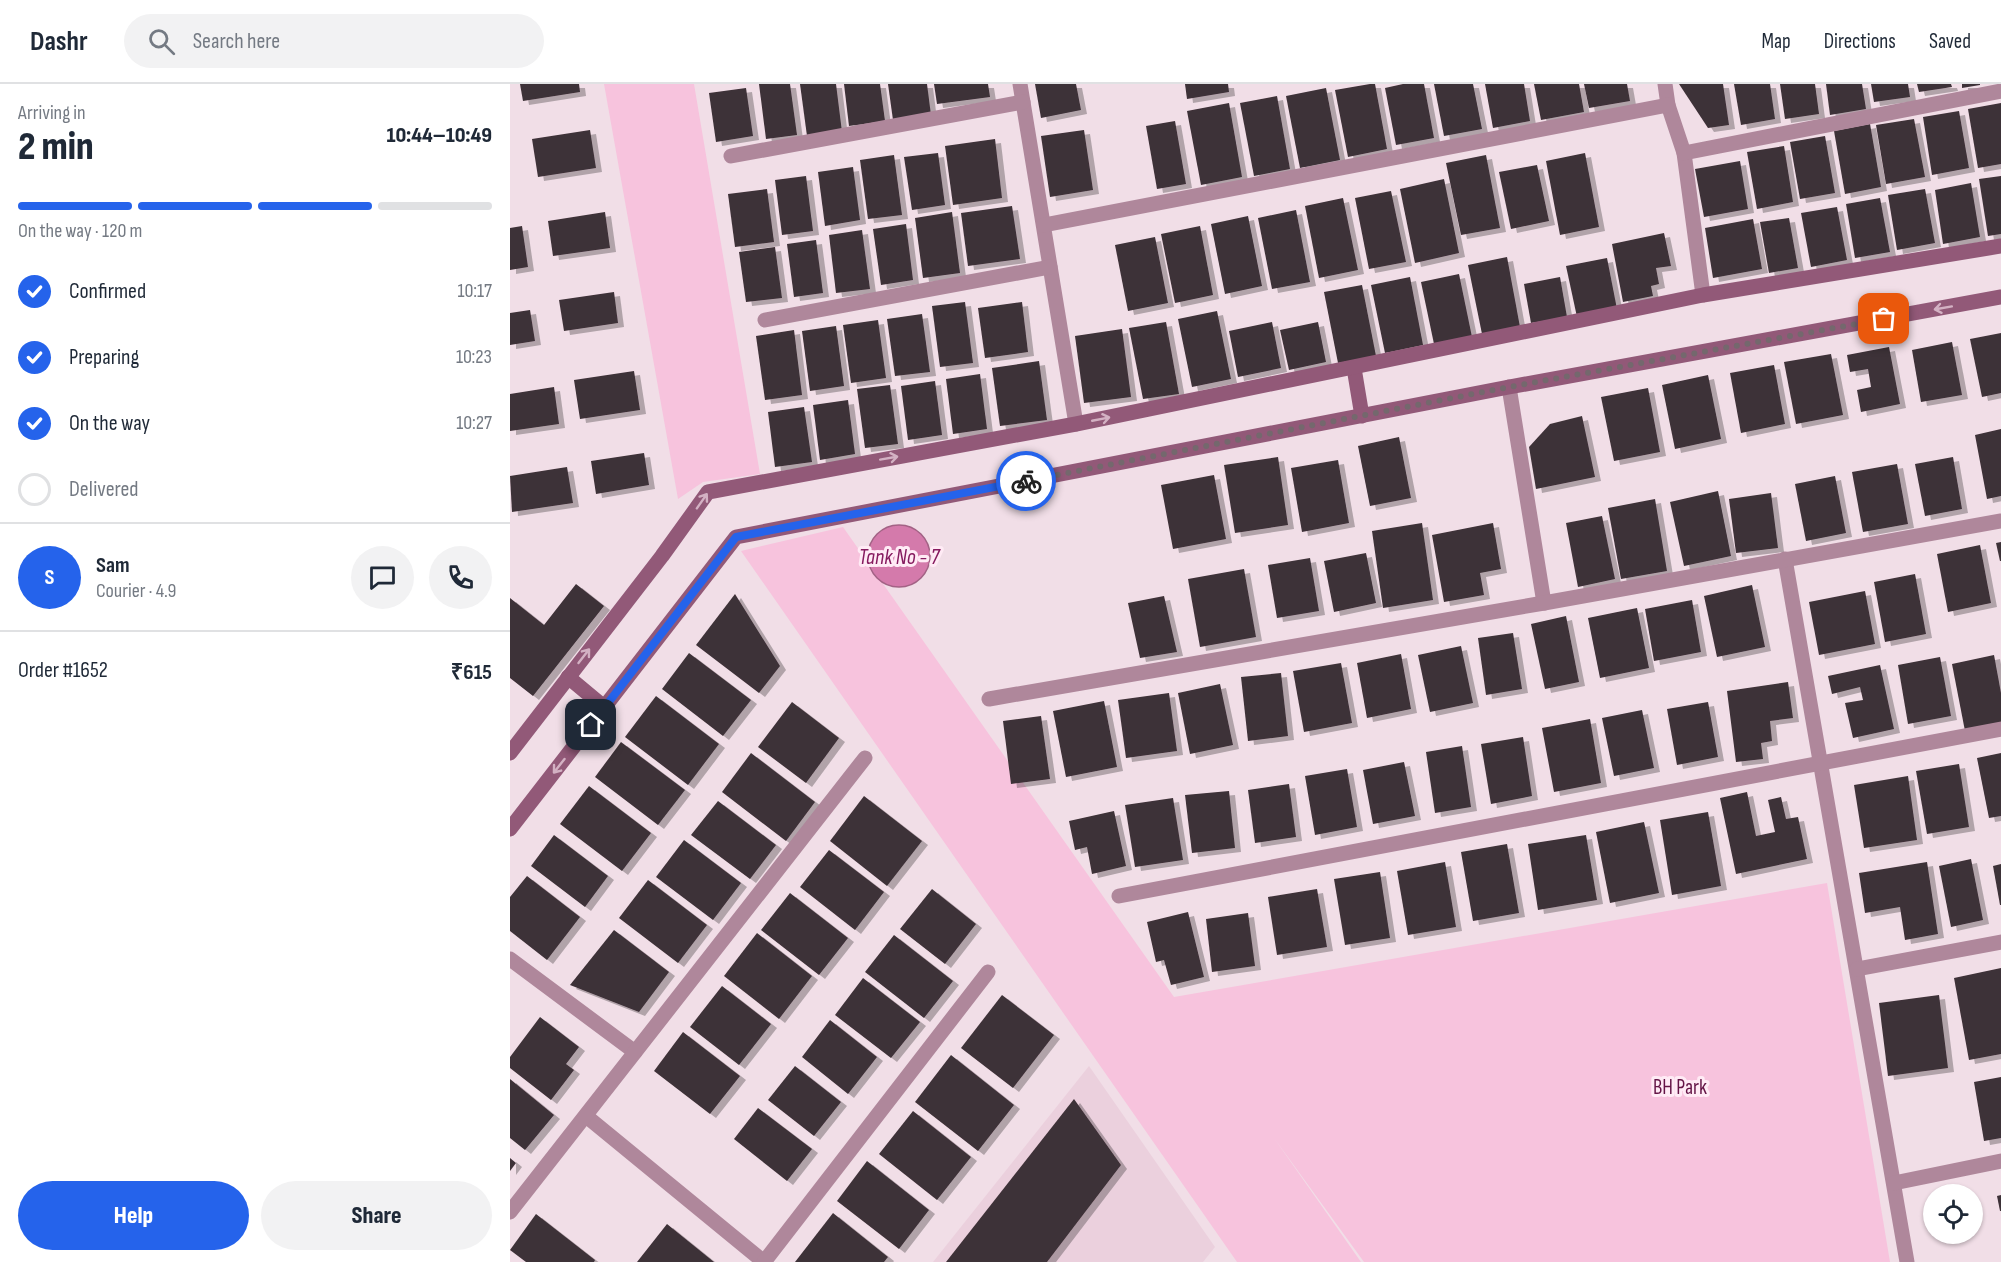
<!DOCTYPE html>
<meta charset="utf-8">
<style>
:root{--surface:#fff;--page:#f2f2f3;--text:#1f2937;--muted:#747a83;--line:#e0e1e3;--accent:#2563eb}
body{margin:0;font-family:"Sofia Sans Condensed",sans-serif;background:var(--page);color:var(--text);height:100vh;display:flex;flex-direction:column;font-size:22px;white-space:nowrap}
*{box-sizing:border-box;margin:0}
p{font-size:20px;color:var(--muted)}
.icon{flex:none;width:33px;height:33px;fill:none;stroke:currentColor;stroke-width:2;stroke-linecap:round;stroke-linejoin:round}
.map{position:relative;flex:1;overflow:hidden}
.drawer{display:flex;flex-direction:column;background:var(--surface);width:510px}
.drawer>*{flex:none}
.fabs{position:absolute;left:1413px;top:1100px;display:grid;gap:12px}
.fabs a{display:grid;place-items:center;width:60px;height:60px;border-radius:50%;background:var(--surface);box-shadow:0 2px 4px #0004;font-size:30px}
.pin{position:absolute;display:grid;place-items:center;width:51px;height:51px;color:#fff;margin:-26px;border-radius:12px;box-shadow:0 3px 9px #0006}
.courier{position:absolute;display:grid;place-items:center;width:60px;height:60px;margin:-30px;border:4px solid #2563eb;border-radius:50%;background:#fff;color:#222;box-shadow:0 2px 8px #0007}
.headline em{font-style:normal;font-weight:800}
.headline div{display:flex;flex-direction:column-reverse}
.headline{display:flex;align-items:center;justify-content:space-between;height:102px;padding:0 18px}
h1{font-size:39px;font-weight:800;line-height:45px}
.bar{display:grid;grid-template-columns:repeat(4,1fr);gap:9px 6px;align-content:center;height:72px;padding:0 18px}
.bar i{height:8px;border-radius:4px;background:var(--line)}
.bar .on{background:var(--accent)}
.bar p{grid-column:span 4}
.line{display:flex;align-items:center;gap:15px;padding:0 18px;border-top:2px solid var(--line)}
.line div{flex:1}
.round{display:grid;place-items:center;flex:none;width:63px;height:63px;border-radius:32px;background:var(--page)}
ol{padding:0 18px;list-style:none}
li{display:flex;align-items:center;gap:18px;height:66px}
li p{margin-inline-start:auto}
li .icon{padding:6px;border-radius:50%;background:var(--accent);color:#fff;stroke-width:4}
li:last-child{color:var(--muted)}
li i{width:33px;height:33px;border:3px solid var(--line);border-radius:50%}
.action{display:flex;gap:12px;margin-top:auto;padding:12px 18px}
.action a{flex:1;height:69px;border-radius:36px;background:var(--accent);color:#fff;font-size:24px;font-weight:800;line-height:69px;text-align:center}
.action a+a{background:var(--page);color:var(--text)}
header{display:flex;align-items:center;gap:36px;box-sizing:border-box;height:84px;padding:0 30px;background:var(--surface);border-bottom:2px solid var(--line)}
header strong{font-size:28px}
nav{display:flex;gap:33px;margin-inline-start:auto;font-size:21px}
.search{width:420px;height:54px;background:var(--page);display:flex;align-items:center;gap:15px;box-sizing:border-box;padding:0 21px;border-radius:33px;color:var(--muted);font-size:22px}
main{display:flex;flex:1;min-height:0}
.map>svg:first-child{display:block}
</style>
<header>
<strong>Dashr</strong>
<div class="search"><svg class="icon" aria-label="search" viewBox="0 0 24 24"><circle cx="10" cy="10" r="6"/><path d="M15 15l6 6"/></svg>Search here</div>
<nav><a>Map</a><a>Directions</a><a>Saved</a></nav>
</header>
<main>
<section class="drawer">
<div class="headline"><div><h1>2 min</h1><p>Arriving in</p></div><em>10:44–10:49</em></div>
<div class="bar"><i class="on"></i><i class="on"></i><i class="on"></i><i></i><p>On the way · 120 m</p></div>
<ol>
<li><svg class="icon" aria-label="check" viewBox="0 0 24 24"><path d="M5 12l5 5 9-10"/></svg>Confirmed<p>10:17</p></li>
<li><svg class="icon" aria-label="check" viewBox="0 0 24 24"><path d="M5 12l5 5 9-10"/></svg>Preparing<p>10:23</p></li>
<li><svg class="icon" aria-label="check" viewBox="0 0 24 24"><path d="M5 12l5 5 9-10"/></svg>On the way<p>10:27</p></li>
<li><i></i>Delivered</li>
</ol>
<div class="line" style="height:108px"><b class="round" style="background:var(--accent);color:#fff">S</b><div><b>Sam</b><p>Courier · 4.9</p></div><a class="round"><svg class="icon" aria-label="chat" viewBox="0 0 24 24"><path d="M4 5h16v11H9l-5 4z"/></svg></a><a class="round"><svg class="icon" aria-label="phone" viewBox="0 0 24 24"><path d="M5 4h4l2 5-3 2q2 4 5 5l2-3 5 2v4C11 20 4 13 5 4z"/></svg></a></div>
<div class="line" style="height:78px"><div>Order #1652</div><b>₹615</b></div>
<div class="action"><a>Help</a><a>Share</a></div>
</section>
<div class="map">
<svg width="1491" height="1178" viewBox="0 0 1491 1178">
<defs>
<filter id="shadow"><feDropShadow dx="6" dy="4" stdDeviation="0" flood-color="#0004"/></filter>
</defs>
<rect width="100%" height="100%" fill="#f1dee7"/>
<!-- built -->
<path fill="#ebd0dd" d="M579,982L705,1163L693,1178H423Z"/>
<!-- green -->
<g fill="#f7c3dd">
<path d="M94,0H184L250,390L193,398L168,415Z"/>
<path d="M333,443L664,913L1317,799L1380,1178H854L764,1054L851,1178H727L231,467Z"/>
</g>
<!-- water -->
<circle fill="#d47aab" stroke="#a36285" stroke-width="1.5" cx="389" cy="472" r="31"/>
<!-- building -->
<g fill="#3e3037" filter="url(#shadow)">
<path d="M10,0H69L70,8L13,17Z"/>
<path d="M249,0H280L287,51L256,55Z"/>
<path d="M290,0H326L332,48L297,52Z"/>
<path d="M334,0H370L375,37L339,42Z"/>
<path d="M378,0H417L421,31L383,36Z"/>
<path d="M424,0H478L480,13L427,20Z"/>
<path d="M525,0H566L571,26L531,34Z"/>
<path d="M675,0H718L719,8L677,15Z"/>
<path d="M860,0H865L877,65L838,73L825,6Z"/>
<path d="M893,0H914L924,54L886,61L875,4Z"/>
<path d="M924,0H963L972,45L934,52Z"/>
<path d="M975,0H1014L1020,37L983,44Z"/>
<path d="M1024,0H1069L1074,28L1031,36Z"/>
<path d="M1074,0H1117L1120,17L1079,24Z"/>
<path d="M1169,0H1213L1219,41L1198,44Z"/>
<path d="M1224,0H1260L1265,35L1231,41Z"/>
<path d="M1270,0H1305L1309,30L1275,35Z"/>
<path d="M1316,0H1352L1356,25L1320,31Z"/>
<path d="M1361,0H1398L1400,13L1364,18Z"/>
<path d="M1407,0H1441L1442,3L1409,8Z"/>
<path d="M1452,0H1470V1L1452,4Z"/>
<path d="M236,4L243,52L206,58L199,9Z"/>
<path d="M816,4L830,76L790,84L776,12Z"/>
<path d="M767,12L780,85L744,92L730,19Z"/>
<path d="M719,19L732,93L691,101L677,27Z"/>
<path d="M1491,19V80L1468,84L1458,25Z"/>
<path d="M1449,27L1459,84L1422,91L1413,33Z"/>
<path d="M1404,35L1415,93L1376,100L1366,41Z"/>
<path d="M665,37L676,100L647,105L636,42Z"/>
<path d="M1360,40L1371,103L1335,110L1324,47Z"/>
<path d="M80,46L86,84L28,93L22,55Z"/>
<path d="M574,46L583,106L540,113L531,52Z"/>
<path d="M1315,52L1325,109L1290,115L1280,58Z"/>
<path d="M485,55L492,114L443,121L435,62Z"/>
<path d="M1274,62L1283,118L1247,125L1237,68Z"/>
<path d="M428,69L435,121L402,126L394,73Z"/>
<path d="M1075,69L1089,143L1050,151L1036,77Z"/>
<path d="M384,71L392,131L358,135L350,76Z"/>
<path d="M976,71L990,144L951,151L936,79Z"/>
<path d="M1230,77L1238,125L1194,133L1185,85Z"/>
<path d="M1027,81L1039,137L1001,145L989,88Z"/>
<path d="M343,83L350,136L315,142L308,88Z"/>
<path d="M296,92L303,147L272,151L265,96Z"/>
<path d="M1491,92V150L1478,152L1469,95Z"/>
<path d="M934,95L949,169L905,179L890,105Z"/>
<path d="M1461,99L1470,153L1433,160L1425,106Z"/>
<path d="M257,105L264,158L225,163L218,110Z"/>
<path d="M1415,105L1425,159L1387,166L1378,111Z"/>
<path d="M881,107L896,178L859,185L845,114Z"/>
<path d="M833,114L848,186L809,194L795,122Z"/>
<path d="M1370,114L1380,168L1345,174L1336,120Z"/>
<path d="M502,122L510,175L458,182L451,129Z"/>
<path d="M1327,123L1337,176L1301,183L1291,129Z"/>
<path d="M786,126L800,198L762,205L748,134Z"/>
<path d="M95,128L100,164L43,172L38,137Z"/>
<path d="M442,128L450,189L413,194L405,134Z"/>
<path d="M738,132L752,202L715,210L701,140Z"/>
<path d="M1279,134L1288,184L1259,189L1250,138Z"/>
<path d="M1243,135L1252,185L1203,194L1195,144Z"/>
<path d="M396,140L403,196L371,201L363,145Z"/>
<path d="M12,142L18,183L0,186V144Z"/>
<path d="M690,142L703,211L665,219L651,150Z"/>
<path d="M352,146L360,205L326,209L319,151Z"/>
<path d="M1154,149L1161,182L1146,184L1149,200L1141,202L1143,212L1113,218L1102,160Z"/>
<path d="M645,153L658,219L618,227L605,161Z"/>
<path d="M306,156L313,209L284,213L277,160Z"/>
<path d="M265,163L272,214L236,218L229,168Z"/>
<path d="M997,173L1010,243L972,250L958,181Z"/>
<path d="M1097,174L1107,225L1067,233L1056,182Z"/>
<path d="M949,190L962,253L924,260L911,198Z"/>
<path d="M900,193L913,261L875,269L861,201Z"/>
<path d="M1050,193L1057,233L1021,239L1014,200Z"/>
<path d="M852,201L866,272L828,279L814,208Z"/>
<path d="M104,208L108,239L54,247L49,216Z"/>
<path d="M455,218L463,279L430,283L422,222Z"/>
<path d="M512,218L518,268L475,274L468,224Z"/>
<path d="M20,226L25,257L0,261V229Z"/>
<path d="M707,227L721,295L682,303L668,235Z"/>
<path d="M412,230L420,288L385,292L377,235Z"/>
<path d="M368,236L376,294L341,299L333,241Z"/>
<path d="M656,238L669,310L633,315L619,244Z"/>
<path d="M762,238L771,284L728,293L719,247Z"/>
<path d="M808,238L816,278L779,286L770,246Z"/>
<path d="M326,242L334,302L300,307L292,247Z"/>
<path d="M612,245L621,313L574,319L565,252Z"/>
<path d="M284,246L292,311L255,316L246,252Z"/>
<path d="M1491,249V309L1472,313L1460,255Z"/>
<path d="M1442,258L1452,311L1411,318L1402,266Z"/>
<path d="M1379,263L1390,320L1351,328L1347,306L1361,303L1358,285L1340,288L1337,271Z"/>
<path d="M1321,270L1333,331L1286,340L1274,278Z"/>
<path d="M529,277L537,336L490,342L482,284Z"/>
<path d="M1264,281L1275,340L1231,349L1220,289Z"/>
<path d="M124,287L130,326L70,335L64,296Z"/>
<path d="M470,290L477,345L443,350L436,295Z"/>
<path d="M1198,291L1211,355L1165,365L1152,301Z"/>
<path d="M425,297L432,351L398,356L391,302Z"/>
<path d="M380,301L388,360L355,364L347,305Z"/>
<path d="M44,303L49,340L0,347V310Z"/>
<path d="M1138,304L1150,368L1104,377L1091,313Z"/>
<path d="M338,316L345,370L310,376L303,321Z"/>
<path d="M294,323L302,378L265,383L258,328Z"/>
<path d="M1072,332L1085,393L1026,405L1019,363L1040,340Z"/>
<path d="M1491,345V412L1477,415L1465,351Z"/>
<path d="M889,353L901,414L860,422L848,362Z"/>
<path d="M134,369L139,401L86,410L81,377Z"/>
<path d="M768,373L778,441L725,449L714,381Z"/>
<path d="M1443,373L1452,425L1415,432L1405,380Z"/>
<path d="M828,376L839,439L792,448L781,384Z"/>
<path d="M1387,380L1398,440L1353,448L1342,388Z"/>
<path d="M57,383L63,419L2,428L0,392Z"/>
<path d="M704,391L716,455L663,465L651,401Z"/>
<path d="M1325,392L1336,449L1296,457L1285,400Z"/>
<path d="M1208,407L1221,472L1174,482L1160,418Z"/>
<path d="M1261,409L1268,464L1226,469L1219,415Z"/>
<path d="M1145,415L1157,487L1111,495L1098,424Z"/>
<path d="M1092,432L1105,495L1068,503L1056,439Z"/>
<path d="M912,439L923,516L873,524L862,447Z"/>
<path d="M983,439L991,485L970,489L974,511L934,518L922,451Z"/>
<path d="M1491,458V477H1490L1486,459Z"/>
<path d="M1470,461L1481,519L1438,528L1427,470Z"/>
<path d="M856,469L866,519L824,528L814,477Z"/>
<path d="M800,474L809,527L767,534L758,481Z"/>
<path d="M734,485L746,553L690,563L678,495Z"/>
<path d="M1405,490L1416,550L1375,558L1364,498Z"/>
<path d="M66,500L94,522L23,612L0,594V514L34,541Z"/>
<path d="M1242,501L1255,563L1207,573L1194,512Z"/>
<path d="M1355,507L1365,560L1309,571L1299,518Z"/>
<path d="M225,510L270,582L249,609L186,561Z"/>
<path d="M654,512L667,568L630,574L618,519Z"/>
<path d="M1182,516L1191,568L1144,577L1135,525Z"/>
<path d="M1127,524L1139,584L1090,594L1078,534Z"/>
<path d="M1056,532L1069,598L1035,605L1021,540Z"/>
<path d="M1003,549L1012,605L976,611L968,554Z"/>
<path d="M951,562L963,619L920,628L908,571Z"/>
<path d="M179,569L241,616L213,652L152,605Z"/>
<path d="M891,570L901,625L857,634L847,579Z"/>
<path d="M1484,571L1491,609V640L1455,647L1442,580Z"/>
<path d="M1430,573L1441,632L1398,640L1388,581Z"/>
<path d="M831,579L842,639L794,648L783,587Z"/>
<path d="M1370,581L1384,645L1343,654L1335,619L1353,616L1350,603L1322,610L1318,592Z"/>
<path d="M771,589L778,652L738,657L731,593Z"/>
<path d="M1278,598L1283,634L1260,637L1262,657L1251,659L1253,675L1226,678L1217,607Z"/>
<path d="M710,600L723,661L680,670L668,609Z"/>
<path d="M659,609L667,667L616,674L608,616Z"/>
<path d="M146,612L209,660L178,701L115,653Z"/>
<path d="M594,617L607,683L556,693L543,627Z"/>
<path d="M282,618L329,654L296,699L248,663Z"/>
<path d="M1198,618L1208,673L1167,681L1157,625Z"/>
<path d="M1132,626L1144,684L1104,692L1092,634Z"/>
<path d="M531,632L540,695L501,700L493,637Z"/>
<path d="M1080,635L1091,699L1044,708L1032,644Z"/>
<path d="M1013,653L1022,712L981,720L971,660Z"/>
<path d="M111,658L175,706L148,741L85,693Z"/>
<path d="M952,662L961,723L925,729L916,668Z"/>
<path d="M241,669L305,718L276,757L212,708Z"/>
<path d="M1491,669V732L1479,734L1467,674Z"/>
<path d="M894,678L905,732L863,740L853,686Z"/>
<path d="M1449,680L1459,743L1417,750L1406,687Z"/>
<path d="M837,685L847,743L805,751L795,692Z"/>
<path d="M1398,692L1407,756L1354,764L1344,701Z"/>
<path d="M779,700L786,753L745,759L738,706Z"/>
<path d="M79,702L141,749L112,787L50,740Z"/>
<path d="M719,707L725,764L682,769L675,711Z"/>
<path d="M1237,708L1246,752L1265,748L1258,716L1271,713L1276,735L1288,733L1297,775L1226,790L1210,714Z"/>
<path d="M354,712L412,757L377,802L320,757Z"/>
<path d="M663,714L673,776L625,783L615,721Z"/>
<path d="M208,717L266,761L240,795L181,751Z"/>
<path d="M604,727L616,782L582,790L577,763L565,766L559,737Z"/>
<path d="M1198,728L1211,802L1162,811L1150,736Z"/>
<path d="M1134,738L1149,809L1100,819L1086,748Z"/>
<path d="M44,751L98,792L75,823L21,782Z"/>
<path d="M1076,751L1087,816L1028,826L1018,760Z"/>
<path d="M174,756L231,799L203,836L146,793Z"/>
<path d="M997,760L1009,829L963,837L951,768Z"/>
<path d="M319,766L374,808L345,846L290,803Z"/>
<path d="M1461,775L1473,836L1441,843L1429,782Z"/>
<path d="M935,778L946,843L898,851L887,787Z"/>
<path d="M1417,778L1428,850L1395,856L1390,823L1355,829L1349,789Z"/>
<path d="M1491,780V821H1490L1483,782Z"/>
<path d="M870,788L880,854L835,861L824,795Z"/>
<path d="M17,792L70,833L37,876L0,847V813Z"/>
<path d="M138,796L197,841L168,879L109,834Z"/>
<path d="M422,805L466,840L435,880L390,845Z"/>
<path d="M807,805L817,863L767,871L758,813Z"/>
<path d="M280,809L338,854L309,891L251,846Z"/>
<path d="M678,828L694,893L661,901L654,876L646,878L637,838Z"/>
<path d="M738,829L745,882L702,888L696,835Z"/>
<path d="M104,846L159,888L129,928L60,901Z"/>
<path d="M247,849L302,892L269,935L214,892Z"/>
<path d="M384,851L443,897L414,934L355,888Z"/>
<path d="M1491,884V970L1459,976L1444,894Z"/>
<path d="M353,894L410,938L381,974L325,931Z"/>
<path d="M212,902L261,940L229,981L180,943Z"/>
<path d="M492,911L544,951L503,1004L451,964Z"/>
<path d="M1429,911L1438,984L1378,992L1369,919Z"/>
<path d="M30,933L69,963L56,980L64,986L41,1016L0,984V973Z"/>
<path d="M320,936L367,973L338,1010L292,973Z"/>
<path d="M173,948L230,992L200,1030L144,987Z"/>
<path d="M441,971L504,1021L468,1067L405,1018Z"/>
<path d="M285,982L331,1018L304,1052L258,1016Z"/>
<path d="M1491,993V1054L1474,1057L1464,998Z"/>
<path d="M0,995L44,1031L15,1066L0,1054Z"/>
<path d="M564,1015L611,1081L537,1178H436Z"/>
<path d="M248,1024L302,1065L277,1097L224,1055Z"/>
<path d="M403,1027L461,1073L427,1116L369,1070Z"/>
<path d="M0,1074L6,1079L0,1087Z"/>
<path d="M357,1077L419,1126L389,1165L327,1117Z"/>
<path d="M1491,1111V1127H1490L1487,1112Z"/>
<path d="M323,1129L378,1173L374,1178H285Z"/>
<path d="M26,1130L85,1176L84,1178H16L0,1166Z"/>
<path d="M157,1140L204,1178H127Z"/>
</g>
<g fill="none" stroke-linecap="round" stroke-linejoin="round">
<!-- street -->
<g stroke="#af879b" stroke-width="15">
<path d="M510,0L566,340"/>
<path d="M1155,0L1158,21L1174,69L1193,211"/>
<path d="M1174,69L1491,7"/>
<path d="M221,72L513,18"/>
<path d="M534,141L1158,21"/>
<path d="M255,236L540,183"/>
<path d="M999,303L1034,519"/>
<path d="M1275,475L1397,1178"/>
<path d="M479,615L1034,519L1491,437"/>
<path d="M609,812L1491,645"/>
<path d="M0,875L125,968"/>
<path d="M1347,885L1491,858"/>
<path d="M76,1032L254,1178"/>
<path d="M1384,1099L1491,1077"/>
<path d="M0,1128L355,674"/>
<path d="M254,1178L478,888"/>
</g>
<!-- secondary -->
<g stroke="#925978" stroke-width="15">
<path d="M844,284L852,332"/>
<path d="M58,593L94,623"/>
<path d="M0,669L152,472L198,408L566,340L1193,211L1491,162"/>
<path d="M0,745L226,453L999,303L1491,213"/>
</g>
</g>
<!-- one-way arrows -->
<defs><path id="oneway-shaft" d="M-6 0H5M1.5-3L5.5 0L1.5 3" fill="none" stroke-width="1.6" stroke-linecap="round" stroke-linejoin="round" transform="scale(1.5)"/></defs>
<g stroke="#d3b1c3">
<use href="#oneway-shaft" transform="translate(1433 224) rotate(170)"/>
<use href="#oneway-shaft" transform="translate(591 335) rotate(-11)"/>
<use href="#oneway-shaft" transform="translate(379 374) rotate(-10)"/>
<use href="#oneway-shaft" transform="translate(192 417) rotate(-55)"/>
<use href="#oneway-shaft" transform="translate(74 572) rotate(-52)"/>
<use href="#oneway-shaft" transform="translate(49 682) rotate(128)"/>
</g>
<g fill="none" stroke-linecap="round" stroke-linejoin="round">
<!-- done -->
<path stroke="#74686d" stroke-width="6" stroke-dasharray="0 10.8" d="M516,397L999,303L1374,235"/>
<!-- route -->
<path stroke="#2563eb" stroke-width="8" d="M81,641L226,453L516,397"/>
</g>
<g text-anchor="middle" stroke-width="6" stroke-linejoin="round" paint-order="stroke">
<!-- park labels -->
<g font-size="21" fill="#641446" stroke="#ffebf5">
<text x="1170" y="1010">BH Park</text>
</g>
<!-- water labels -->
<g font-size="22" font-style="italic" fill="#861b5f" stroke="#ffebf5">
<text x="389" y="480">Tank No - 7</text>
</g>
</g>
</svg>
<div class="fabs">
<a><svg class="icon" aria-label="locate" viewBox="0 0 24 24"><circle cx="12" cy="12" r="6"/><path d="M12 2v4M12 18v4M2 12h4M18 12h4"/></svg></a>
</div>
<div class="pin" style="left:1374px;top:235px;background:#ea580c"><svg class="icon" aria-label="bag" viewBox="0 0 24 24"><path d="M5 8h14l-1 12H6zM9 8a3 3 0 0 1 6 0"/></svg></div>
<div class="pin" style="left:81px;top:641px;background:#1f2937"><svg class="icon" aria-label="home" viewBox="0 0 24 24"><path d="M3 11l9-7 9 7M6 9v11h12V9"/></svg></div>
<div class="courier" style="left:516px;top:397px"><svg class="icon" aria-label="bike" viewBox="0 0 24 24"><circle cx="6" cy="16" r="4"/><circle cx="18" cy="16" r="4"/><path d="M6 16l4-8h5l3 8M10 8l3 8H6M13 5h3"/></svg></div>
</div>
</main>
